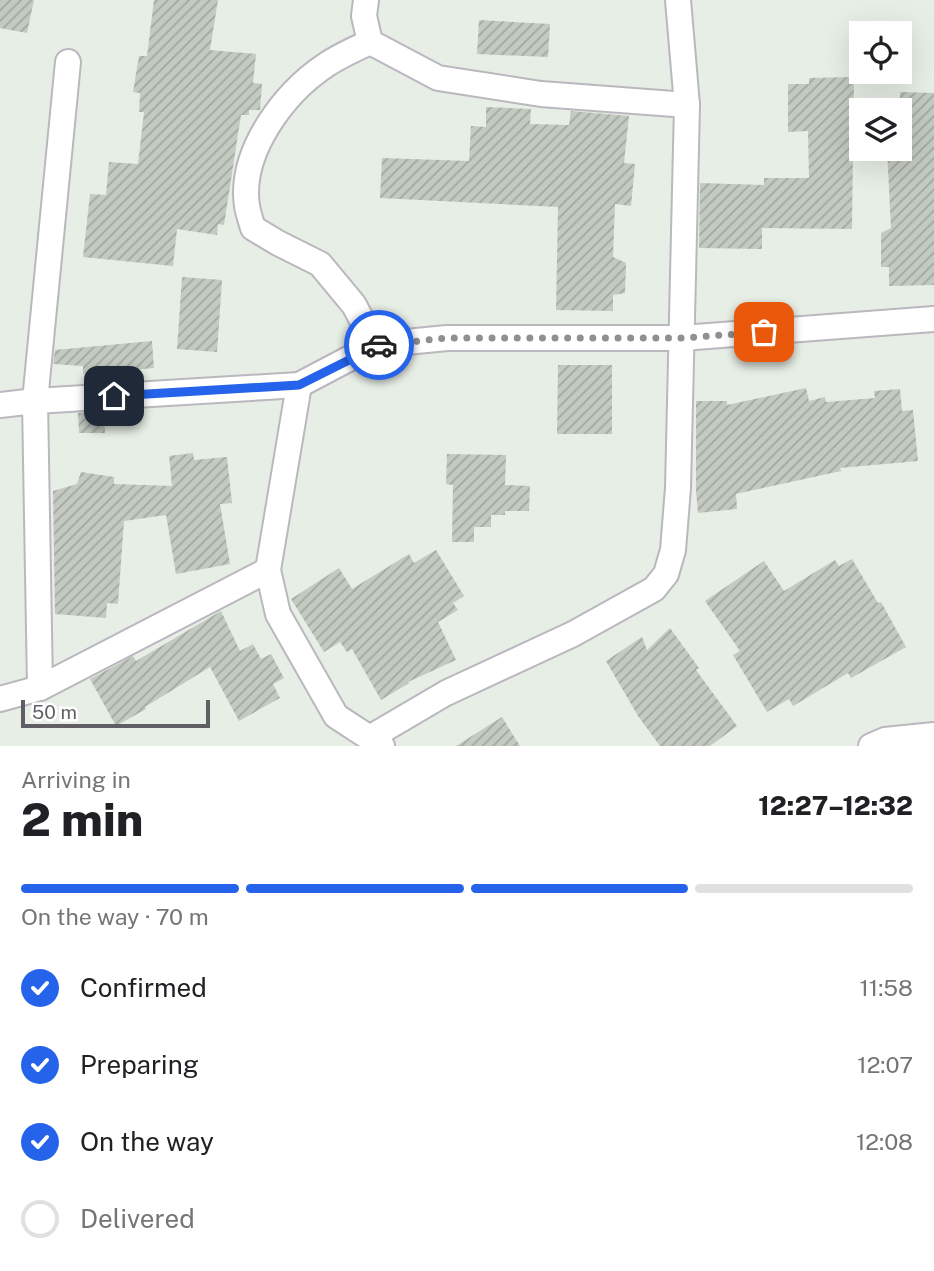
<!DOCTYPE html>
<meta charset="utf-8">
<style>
:root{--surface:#fff;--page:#f2f2f2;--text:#202124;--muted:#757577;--line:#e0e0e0;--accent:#2563eb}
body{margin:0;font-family:"Public Sans",sans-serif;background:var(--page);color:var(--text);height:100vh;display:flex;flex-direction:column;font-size:26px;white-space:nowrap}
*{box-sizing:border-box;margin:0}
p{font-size:23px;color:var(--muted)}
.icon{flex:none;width:38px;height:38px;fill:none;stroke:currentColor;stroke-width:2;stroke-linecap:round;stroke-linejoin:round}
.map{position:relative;height:746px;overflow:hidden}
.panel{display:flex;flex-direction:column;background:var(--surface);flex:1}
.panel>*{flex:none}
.tools{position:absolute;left:849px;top:21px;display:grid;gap:14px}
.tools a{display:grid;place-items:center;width:63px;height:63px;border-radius:0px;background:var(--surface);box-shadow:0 7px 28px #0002;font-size:35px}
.scale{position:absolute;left:21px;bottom:18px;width:189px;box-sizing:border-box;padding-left:7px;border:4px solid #615d64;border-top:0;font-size:19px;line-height:24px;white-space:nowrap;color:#615d64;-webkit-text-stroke:5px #fff;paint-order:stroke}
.pin{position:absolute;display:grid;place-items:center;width:60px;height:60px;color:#fff;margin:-30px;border-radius:14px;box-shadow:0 4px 10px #0006}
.courier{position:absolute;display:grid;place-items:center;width:70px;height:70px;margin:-35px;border:5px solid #2563eb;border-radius:50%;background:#fff;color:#222;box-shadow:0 2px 9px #0007}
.summary em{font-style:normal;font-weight:800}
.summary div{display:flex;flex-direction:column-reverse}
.summary{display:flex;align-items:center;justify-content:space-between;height:119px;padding:0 21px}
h1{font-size:46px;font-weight:800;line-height:52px}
.bar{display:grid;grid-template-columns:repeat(4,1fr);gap:10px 7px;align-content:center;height:84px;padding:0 21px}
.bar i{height:9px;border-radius:5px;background:var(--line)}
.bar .selected{background:var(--accent)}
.bar p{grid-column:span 4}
ol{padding:0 21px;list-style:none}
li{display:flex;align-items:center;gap:21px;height:77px}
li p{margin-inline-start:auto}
li .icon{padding:7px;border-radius:50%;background:var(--accent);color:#fff;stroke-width:4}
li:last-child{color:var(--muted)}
li i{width:38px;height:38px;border:4px solid var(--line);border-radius:50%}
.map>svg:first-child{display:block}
</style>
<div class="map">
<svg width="934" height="746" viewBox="0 0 934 746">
<defs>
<pattern id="building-hatch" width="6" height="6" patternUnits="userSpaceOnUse" patternTransform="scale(1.75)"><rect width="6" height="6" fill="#c3cac1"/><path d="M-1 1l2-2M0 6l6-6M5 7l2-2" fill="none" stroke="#a2a7a0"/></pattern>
</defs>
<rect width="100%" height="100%" fill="#e7eee5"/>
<!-- building -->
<g fill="url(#building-hatch)">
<path d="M0,0H34L27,33L0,28Z"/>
<path d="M154,0H218L210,50L256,54L253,83L262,84L260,110H249V115H241L224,225L218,224L217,235L177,229L173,266L83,257L90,194L106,195L109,162L138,164L144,112H139L140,93L133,92L139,56H147Z"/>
<path d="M479,20L550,24L548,57L477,54Z"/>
<path d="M854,77L852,229L762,228V249L699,248L700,183L764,185V178H809L808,131L788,132V84H809V78Z"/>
<path d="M900,92L934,93V285L889,286V267H881V233L891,228L887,149H900Z"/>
<path d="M486,107L531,109L530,124L569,125L571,111L629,116L624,163L635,164L631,206L615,204L613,257L626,263L625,293L613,295V311L556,310L558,207L380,198L382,158L469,161L471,126L486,127Z"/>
<path d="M182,277L222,280L217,352L177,349Z"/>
<path d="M152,341L154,368L83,374V366L53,364L55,350Z"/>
<path d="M558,365H612V434H557Z"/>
<path d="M806,388L809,401L825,397L826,402L875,398L874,391L900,389L902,411L913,410L918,461L840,468L841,471L736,494L737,509L698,513L696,491V401H727V405Z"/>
<path d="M104,412L105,433H79L78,413Z"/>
<path d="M193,453L194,460L227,457L232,503L220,504L230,564L176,574L166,515L124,521L118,604L107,603L106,618L55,614L53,491L77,484L81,472L114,477V484L172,486L169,456Z"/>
<path d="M447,454L506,455L505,485L530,486L529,511H505V515H491V527H474V542H452L453,485L446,484Z"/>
<path d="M436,550L464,596L453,603L458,610L438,622L456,660L408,682L409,683L381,700L352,649L347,652L340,642L324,652L291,599L339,568L352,589L409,554L414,563Z"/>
<path d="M852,559L878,603L881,602L906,647L851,678L848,673L793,706L789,699L767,712L733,655L740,651L705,601L764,561L784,591L835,560L839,566Z"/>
<path d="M221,611L240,651L253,644L261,659L271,654L284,678L273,684L280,698L239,721L210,667L145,707L146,709L116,726L90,679L133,656L136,661Z"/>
<path d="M670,628L699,668L696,670L737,726L710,746H660L638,716L606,661L642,637L647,650Z"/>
<path d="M502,717L520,746H456Z"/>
</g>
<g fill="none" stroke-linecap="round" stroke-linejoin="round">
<!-- street casing -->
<g stroke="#bbb7be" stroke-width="28">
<g id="street">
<path d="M366,0L364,16L370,42L438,78L541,94L687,105"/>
<path d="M370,42C355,49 339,56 326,65C284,93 239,152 247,206C248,213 251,221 253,228L278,243L320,264L354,305L375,345"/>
<path d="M299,385L268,570L278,614L336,716L382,746"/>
<path d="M0,405L35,401L299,385L375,345L447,338H682L934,319"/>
<path d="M40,688L35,401L68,62"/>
<path d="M0,699L40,688L268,570"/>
<path d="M371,737L446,693L573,634L654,589L666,574L673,550L678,488L687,105L678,0"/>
<path d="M871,746L885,740L934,735"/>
</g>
</g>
<!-- street -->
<use href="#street" stroke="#fff" stroke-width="24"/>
</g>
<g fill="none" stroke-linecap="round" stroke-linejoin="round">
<!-- done -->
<path stroke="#909091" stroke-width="7" stroke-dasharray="0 12.6" d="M379,345L447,338H682L764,332"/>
<!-- route -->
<path stroke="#2563eb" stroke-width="9" d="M114,396L299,385L379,345"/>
</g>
</svg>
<div class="tools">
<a><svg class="icon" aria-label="locate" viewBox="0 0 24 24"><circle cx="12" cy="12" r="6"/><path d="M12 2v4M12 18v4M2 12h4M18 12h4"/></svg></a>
<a><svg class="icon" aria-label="layers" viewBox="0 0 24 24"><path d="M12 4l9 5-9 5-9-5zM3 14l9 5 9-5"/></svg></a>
</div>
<div class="scale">50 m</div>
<div class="pin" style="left:764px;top:332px;background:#ea580c"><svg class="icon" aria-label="bag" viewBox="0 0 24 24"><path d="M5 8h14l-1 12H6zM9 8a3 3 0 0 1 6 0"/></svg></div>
<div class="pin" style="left:114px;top:396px;background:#1f2937"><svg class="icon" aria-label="home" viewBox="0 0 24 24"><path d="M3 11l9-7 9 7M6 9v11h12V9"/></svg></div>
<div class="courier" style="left:379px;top:345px"><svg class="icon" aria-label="car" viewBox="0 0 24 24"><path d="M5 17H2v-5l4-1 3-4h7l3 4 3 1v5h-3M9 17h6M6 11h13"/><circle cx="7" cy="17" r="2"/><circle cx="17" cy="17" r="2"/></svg></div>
</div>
<section class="panel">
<div class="summary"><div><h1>2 min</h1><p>Arriving in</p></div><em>12:27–12:32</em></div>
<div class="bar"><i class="selected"></i><i class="selected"></i><i class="selected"></i><i></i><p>On the way · 70 m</p></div>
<ol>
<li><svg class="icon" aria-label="check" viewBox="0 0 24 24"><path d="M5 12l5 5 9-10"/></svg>Confirmed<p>11:58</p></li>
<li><svg class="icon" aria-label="check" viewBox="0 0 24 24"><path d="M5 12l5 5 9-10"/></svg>Preparing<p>12:07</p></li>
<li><svg class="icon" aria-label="check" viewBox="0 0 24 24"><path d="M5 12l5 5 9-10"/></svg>On the way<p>12:08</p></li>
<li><i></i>Delivered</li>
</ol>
</section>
